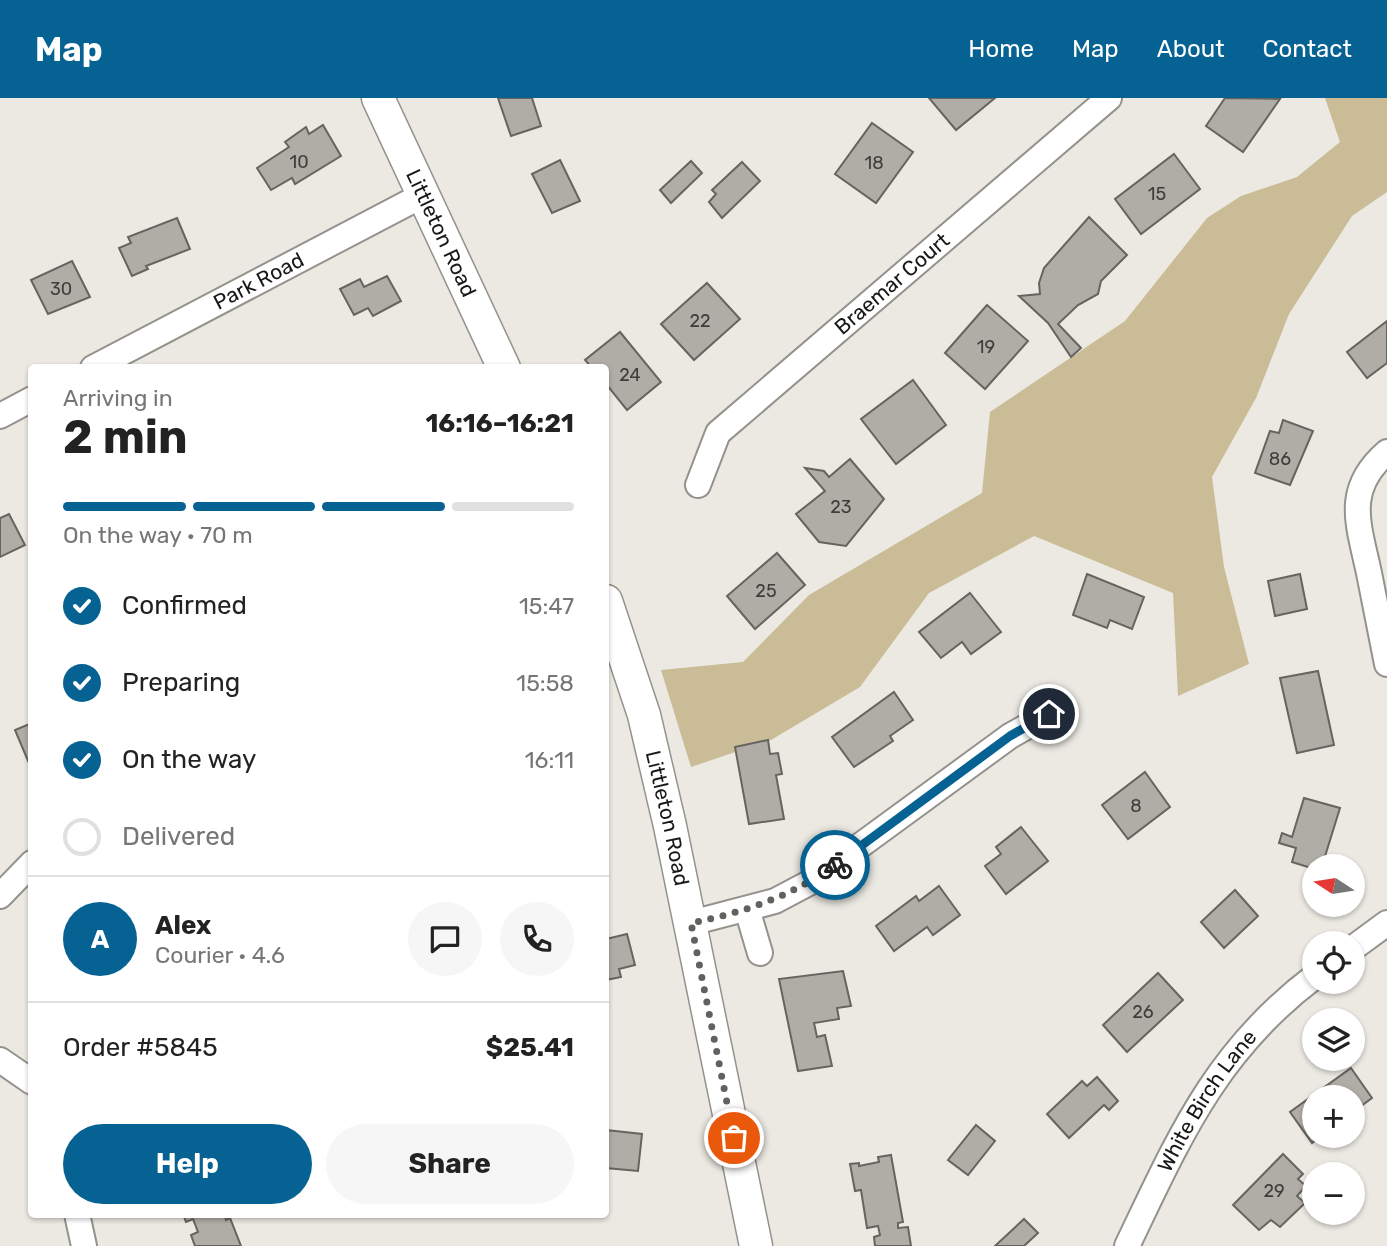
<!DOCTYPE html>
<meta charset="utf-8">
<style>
:root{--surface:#fff;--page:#f6f6f6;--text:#222;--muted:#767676;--line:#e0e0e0;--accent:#066293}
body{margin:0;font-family:Rubik,sans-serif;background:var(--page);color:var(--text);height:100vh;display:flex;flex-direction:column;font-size:26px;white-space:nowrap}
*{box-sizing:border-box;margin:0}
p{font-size:23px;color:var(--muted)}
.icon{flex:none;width:38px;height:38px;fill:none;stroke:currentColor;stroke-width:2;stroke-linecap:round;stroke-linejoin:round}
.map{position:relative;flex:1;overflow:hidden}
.details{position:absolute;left:28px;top:266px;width:581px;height:854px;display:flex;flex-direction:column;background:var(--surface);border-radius:7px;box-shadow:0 2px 5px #0004}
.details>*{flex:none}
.needle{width:46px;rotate:282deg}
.fabs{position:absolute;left:1302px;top:756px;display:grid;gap:14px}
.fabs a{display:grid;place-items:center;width:63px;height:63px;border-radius:50%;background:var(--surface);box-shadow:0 2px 5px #0004;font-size:35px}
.pin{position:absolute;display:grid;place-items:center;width:60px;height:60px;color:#fff;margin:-30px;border:4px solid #fff;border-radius:50%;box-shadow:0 2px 7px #0007}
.courier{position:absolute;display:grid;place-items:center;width:70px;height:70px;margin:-35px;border:5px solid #066293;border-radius:50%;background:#fff;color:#222;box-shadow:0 2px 9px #0007}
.summary em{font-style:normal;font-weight:700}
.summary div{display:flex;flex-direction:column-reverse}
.summary{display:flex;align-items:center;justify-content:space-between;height:119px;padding:0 35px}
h1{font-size:46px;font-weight:700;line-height:52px}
.bar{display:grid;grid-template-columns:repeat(4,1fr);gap:10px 7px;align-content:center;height:84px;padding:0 35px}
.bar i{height:9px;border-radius:5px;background:var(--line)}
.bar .current{background:var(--accent)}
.bar p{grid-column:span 4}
.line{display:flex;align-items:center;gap:18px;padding:0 35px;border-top:2px solid var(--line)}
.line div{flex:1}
.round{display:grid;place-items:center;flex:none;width:74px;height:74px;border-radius:37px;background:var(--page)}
ol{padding:0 35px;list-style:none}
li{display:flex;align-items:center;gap:21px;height:77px}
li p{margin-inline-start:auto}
li .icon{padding:7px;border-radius:50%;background:var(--accent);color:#fff;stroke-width:4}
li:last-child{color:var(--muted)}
li i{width:38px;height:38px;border:4px solid var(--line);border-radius:50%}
.action{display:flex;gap:14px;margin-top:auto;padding:14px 35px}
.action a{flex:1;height:80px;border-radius:42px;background:var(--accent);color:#fff;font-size:28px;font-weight:700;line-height:80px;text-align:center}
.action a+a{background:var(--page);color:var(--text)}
header{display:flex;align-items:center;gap:42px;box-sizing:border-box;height:98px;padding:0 35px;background:var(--accent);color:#fff}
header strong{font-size:33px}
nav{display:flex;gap:38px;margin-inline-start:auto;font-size:24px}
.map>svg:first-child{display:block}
</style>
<header>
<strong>Map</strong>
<nav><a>Home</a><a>Map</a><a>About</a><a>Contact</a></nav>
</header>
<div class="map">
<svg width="1387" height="1148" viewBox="0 0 1387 1148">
<rect width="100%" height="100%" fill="#ebe9e2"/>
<!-- green -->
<path fill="#c9bc97" d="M1325,0H1387V94L1352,118L1289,216L1256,300L1212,379L1224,469L1249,566L1178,598L1173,495L1034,438L929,495L860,589L771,642L691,669L661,572L743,564L809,497L982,395L990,314L1125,223L1207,120L1241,98L1297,79L1340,44Z"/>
<!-- building -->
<g fill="#b0ada7" stroke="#66645e" stroke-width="2">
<path d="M498,0H532L541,28L511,38Z"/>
<path d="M929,0H995L956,32Z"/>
<path d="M1225,0L1280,1L1243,54L1206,28Z"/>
<path d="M872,25L913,54L876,105L835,76Z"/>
<path d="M323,27L341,58L295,86L292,80L271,92L257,70L289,49L285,44L306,29L309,36Z"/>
<path d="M1174,56L1200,91L1141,136L1115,101Z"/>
<path d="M560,62L580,103L552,115L532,76Z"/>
<path d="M691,63L702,75L671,105L660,92Z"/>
<path d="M742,64L760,83L722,120L709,104L716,96L712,92Z"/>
<path d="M1089,119L1127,157L1101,183L1098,196L1078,207L1058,226L1081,250L1071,259L1048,225L1019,198L1040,196L1039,185L1044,170Z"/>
<path d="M177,120L190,151L146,168L148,171L132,178L119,150L131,145L128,139Z"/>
<path d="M72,163L90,199L48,216L31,182Z"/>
<path d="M387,178L401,203L373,218L368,210L354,217L340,191L360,181L364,189Z"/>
<path d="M707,185L740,221L694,262L661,226Z"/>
<path d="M987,207L1028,243L985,291L945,255Z"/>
<path d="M1387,223V265L1367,280L1347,254Z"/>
<path d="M620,234L661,284L627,312L606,286V270H592L585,262Z"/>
<path d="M913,282L946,327L896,366L861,321Z"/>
<path d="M1283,322L1313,333L1290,387L1255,375L1270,333L1279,335Z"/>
<path d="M850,361L884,401L846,448L819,444L796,416L825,393L805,370L824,373L829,379Z"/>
<path d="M9,416L25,447L0,459V420Z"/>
<path d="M777,455L805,487L755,531L727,498Z"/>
<path d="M1087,476L1144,499L1132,531L1110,522L1107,530L1073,517Z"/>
<path d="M1300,476L1307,511L1275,518L1268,483Z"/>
<path d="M970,495L1001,534L971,556L962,544L941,560L919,534Z"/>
<path d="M1318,573L1334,647L1297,655L1280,580Z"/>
<path d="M894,594L913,622L890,638L893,643L854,669L832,639Z"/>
<path d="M32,625V670H31L15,632Z"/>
<path d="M768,642L770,656L778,655L782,676L776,677L784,721L749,726L735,649Z"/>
<path d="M1145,674L1170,709L1128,741L1102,707Z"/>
<path d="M1304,700L1340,710L1322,768H1314V771L1292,764L1296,750L1279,745L1282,735L1292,739Z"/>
<path d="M1021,729L1048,763L1006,796L985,768L1001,756L996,749Z"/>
<path d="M939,788L960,817L933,837L927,829L894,853L876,828L916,798L919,803Z"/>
<path d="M1235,792L1258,818L1224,850L1201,824Z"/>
<path d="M627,836L635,867L619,871L621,879L606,882V841Z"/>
<path d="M843,873L851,908L837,910L839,921L814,925L817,939L825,937L832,968L798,973L779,881Z"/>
<path d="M1158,875L1183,902L1127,954L1103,927Z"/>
<path d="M1351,970L1372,1000L1353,1014V999H1314V1038H1321L1312,1045L1290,1014Z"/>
<path d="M1097,979L1118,1003L1109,1012L1104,1007L1069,1040L1047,1016L1082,983L1087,988Z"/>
<path d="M976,1027L995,1043L968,1077L948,1062Z"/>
<path d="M606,1032L642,1036L638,1073L606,1070Z"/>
<path d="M1283,1056L1303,1076L1298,1081L1306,1088L1297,1098L1305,1105L1280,1129L1271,1122L1259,1132L1233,1107Z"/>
<path d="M891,1057L903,1124L898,1125V1130L908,1129L911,1148H875L874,1139L880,1137L878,1128L867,1130L861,1092L855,1093L850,1066L859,1065V1068L879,1064L878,1059Z"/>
<path d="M183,1116H224L226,1122L230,1120L241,1148H195L191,1137L198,1134L193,1121L186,1124Z"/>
<path d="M1024,1121L1038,1135L1024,1148H995Z"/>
</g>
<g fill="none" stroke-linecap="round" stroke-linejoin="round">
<!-- minor casing -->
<g stroke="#94928c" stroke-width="28">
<g id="minor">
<path id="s1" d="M93,270L425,96"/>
<path d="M0,318L32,301"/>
<path d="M1387,354C1343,392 1359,427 1369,475C1375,505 1381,536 1387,566"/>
<path id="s2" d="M698,387L718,335L1109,0"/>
<path d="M0,798L32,765"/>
<path d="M747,811L760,855"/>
<path d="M691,825L775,803L809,785L1010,638L1049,616"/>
<path d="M1353,850L1387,825"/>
<path d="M0,962L32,984"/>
<path d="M77,1116L84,1148"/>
<path id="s3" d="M1127,1148C1179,1040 1215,954 1314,879"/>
</g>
</g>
<!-- major casing -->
<g stroke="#94928c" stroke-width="35">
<g id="major">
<path id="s4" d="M378,0L504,270"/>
<path id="s5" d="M606,503L644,617L670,728L756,1148"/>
</g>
</g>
<!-- minor -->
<use href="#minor" stroke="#fff" stroke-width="24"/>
<!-- major -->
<use href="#major" stroke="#fff" stroke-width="32"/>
</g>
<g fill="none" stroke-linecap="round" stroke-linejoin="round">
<!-- done -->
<path stroke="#62615d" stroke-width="7" stroke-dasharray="0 12.6" d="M734,1040L691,825C745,814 790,799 835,767"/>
<!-- route -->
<path stroke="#066293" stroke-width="9" d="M835,767L1010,638L1049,616"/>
</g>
<g text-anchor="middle" stroke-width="5" stroke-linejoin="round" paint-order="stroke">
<!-- number labels -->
<g font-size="18" fill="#3f3d3a">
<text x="299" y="70">10</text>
<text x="874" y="71">18</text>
<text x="1157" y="102">15</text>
<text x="61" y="197">30</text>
<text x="700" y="229">22</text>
<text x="986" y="255">19</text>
<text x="630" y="283">24</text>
<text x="1280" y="367">86</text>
<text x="841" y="415">23</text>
<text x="766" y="499">25</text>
<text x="1136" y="714">8</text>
<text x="1143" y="920">26</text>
<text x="1274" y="1099">29</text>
</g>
<!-- street labels -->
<g font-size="21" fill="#191816" stroke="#ebe9e2">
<text dy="7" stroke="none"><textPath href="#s4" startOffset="149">Littleton Road</textPath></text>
<text dy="7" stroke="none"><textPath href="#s1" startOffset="187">Park Road</textPath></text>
<text dy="7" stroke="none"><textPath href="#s2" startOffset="285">Braemar Court</textPath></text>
<text dy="7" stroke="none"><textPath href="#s5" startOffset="226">Littleton Road</textPath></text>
<text dy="7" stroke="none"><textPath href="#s3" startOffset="166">White Birch Lane</textPath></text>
</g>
</g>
</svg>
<div class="fabs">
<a><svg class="needle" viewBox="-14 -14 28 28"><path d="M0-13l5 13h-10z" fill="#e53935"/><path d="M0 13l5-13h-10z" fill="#767676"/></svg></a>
<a><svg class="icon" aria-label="locate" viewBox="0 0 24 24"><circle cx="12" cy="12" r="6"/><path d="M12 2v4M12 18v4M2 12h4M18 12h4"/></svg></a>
<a><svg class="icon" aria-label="layers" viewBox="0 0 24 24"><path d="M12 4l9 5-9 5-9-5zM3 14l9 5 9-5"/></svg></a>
<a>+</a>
<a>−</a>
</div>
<div class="pin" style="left:734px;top:1040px;background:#ea580c"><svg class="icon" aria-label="bag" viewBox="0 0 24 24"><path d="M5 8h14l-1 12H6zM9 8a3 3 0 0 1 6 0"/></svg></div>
<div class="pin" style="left:1049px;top:616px;background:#1f2937"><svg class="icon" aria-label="home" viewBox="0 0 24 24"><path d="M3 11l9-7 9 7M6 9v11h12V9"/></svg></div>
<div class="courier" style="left:835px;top:767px"><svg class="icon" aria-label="bike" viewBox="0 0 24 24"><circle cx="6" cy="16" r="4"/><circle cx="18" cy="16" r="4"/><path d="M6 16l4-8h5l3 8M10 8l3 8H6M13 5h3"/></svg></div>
<section class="details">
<div class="summary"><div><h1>2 min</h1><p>Arriving in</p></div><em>16:16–16:21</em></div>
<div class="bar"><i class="current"></i><i class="current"></i><i class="current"></i><i></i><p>On the way · 70 m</p></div>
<ol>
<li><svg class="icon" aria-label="check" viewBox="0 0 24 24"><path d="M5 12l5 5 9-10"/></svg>Confirmed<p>15:47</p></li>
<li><svg class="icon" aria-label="check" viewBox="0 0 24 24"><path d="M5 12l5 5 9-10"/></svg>Preparing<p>15:58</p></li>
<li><svg class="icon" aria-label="check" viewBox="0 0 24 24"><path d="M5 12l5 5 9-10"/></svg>On the way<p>16:11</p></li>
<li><i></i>Delivered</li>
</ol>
<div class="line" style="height:126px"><b class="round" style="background:var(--accent);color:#fff">A</b><div><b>Alex</b><p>Courier · 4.6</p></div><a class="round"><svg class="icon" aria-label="chat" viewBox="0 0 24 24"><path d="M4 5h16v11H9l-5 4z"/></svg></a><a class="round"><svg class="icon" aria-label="phone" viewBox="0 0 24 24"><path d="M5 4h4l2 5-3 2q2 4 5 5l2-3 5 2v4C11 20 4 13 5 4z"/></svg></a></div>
<div class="line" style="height:91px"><div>Order #5845</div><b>$25.41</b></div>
<div class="action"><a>Help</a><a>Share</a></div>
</section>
</div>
